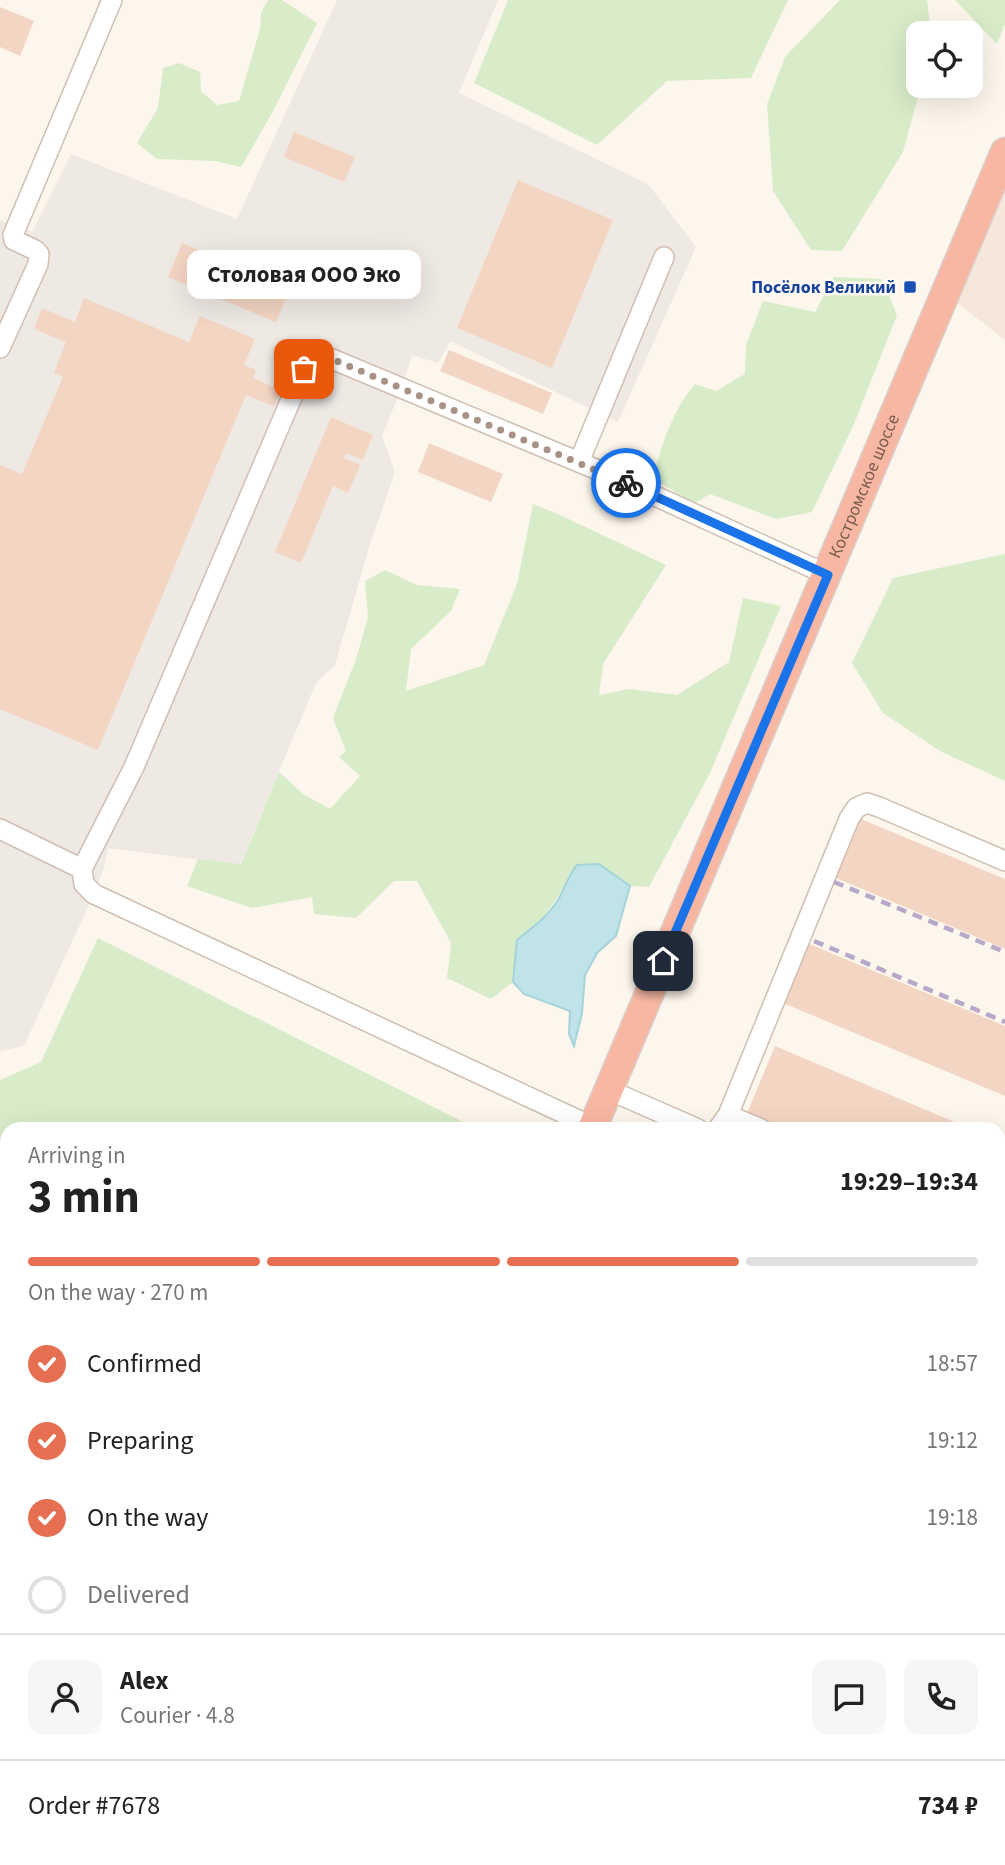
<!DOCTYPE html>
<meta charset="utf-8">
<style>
:root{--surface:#fff;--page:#f6f6f6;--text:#222;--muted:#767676;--line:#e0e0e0;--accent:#e76f51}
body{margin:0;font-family:"Source Sans 3",sans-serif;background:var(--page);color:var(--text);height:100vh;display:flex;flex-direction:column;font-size:26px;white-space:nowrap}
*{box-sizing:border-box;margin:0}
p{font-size:23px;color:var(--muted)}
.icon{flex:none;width:38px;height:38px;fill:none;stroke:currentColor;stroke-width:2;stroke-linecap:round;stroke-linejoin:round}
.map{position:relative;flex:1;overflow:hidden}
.panel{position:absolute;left:0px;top:1122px;width:1006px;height:744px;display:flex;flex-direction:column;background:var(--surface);border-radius:21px 21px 0 0;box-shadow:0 7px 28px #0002}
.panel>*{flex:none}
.buttons{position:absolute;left:906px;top:21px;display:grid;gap:14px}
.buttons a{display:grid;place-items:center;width:77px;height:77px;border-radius:14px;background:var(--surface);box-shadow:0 7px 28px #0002;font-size:35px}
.pin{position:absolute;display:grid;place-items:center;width:60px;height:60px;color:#fff;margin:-30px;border-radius:14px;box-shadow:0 4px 10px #0006}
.courier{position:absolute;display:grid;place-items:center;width:70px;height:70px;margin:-35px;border:5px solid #1a73e8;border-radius:50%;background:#fff;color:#222;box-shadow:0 2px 9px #0007}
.bubble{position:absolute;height:49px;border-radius:14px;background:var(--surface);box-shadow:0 7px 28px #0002;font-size:23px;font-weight:700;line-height:49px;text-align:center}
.head em{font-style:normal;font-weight:700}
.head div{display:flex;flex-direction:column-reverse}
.head{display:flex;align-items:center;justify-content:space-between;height:119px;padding:0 28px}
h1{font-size:46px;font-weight:700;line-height:52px}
.bar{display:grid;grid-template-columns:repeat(4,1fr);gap:10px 7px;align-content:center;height:84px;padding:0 28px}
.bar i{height:9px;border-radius:5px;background:var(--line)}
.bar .on{background:var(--accent)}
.bar p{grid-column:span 4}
.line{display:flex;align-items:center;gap:18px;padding:0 28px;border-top:2px solid var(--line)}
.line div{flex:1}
.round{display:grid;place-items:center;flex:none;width:74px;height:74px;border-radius:14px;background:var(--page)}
ol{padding:0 28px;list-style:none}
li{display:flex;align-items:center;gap:21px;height:77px}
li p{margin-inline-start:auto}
li .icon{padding:7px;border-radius:50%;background:var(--accent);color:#fff;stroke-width:4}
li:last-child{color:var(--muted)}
li i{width:38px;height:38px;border:4px solid var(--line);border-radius:50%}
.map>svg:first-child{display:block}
</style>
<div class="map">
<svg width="1005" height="1865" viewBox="0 0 1005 1865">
<rect width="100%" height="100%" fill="#fdf6ec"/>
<!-- residential -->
<path fill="#f5e8da" d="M1005,186V340L956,302Z"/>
<!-- industrial -->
<g fill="#efe9e4">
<path d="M337,0H498L459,93L648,184L696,247L618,422L450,341L438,363L412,355L402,387L382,436L395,472L370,544L335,665L316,683L240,865L108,848L104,868L94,894L24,1046L0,1051V220L32,232L71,154L237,219Z"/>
<path d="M369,1859H490L479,1865H379Z"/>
</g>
<!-- green -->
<g fill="#d8ecc9">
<path d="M268,0H282L317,23L272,113L241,167L215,161L157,159L137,143L158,108L163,68L179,63L200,72L201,91L217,105L239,101L260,29L261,13Z"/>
<path d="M508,0H788L751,78L667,81L597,145L474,83Z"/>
<path d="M840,0H927L931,33H919V86H921L903,152L842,251L811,250L773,191L767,104L785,57Z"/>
<path d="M955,0H1005V24L997,44Z"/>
<path d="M834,277L882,279L897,315L854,424L812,512L776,519L710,494L693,504L653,478C662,444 672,411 695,384L716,391L745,374L746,345L763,301L815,312Z"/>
<path d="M533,504L560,515L666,565L603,664L599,695L629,689L677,695L729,662L743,598L781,606L710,773L649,887L630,886L599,864L569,875C555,906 543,919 517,940L513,982L491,999L447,978L451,943L417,881H394L356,918L314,914L312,897L252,908L187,886L198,859L241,864L279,772L303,794L330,809L360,776L339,757L346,751L333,718L356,659L368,617L365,581L385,570L417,585L460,589L451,611L411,649L406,691L484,665L517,584Z"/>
<path d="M1005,554V781L940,751L883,713L852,663L893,578Z"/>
<path d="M98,938L477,1129H7V1680L0,1682V1080L41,1062Z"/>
<path d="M999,1395L1005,1397V1485L999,1482Z"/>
<path d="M660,1859V1858L690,1859L678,1865H649Z"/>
</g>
<!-- water -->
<path fill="#bfe3e8" stroke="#a5d3da" stroke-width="2" d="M599,864L630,886L616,936L597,953L585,975L582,1013L574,1046L569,1034L570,1011L524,994L513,982L517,940C532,928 547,917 558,900C565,888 568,876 577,865Z"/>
<!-- building -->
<g fill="#f3d5c3">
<path d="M0,7L34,21L20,56L0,47Z"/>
<path d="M294,132L355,157L344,182L284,157Z"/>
<path d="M518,180L613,220L552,368L457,328Z"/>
<path d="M182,243L290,288L276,322L168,277Z"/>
<path d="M84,298L189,342L200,316L255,339L244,365L256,370L253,378L281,390L274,406L246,395L98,750L0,709V465L22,474L63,377L54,373L66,342L34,329L42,308L75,322Z"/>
<path d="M449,350L552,393L543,414L440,371Z"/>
<path d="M331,417L373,435L363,460L347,453L344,458L360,465L348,493L333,486L301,563L275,552Z"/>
<path d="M429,443L503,474L491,502L418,472Z"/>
<path d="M861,819L1005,879V949L836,878Z"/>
<path d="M807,943L1005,1026V1096L783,1003Z"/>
<path d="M775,1046L971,1129H769L745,1118Z"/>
<path d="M999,1140L1005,1143V1228L999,1225Z"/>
</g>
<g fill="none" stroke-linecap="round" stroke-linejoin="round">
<!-- minor casing -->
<g stroke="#d1beb0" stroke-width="22">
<g id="minor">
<path d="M0,348L38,264L39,254L35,250L14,240L13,235L112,0"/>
<path d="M579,462L664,257"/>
<path d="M0,829L82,869"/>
<path d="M609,1090L698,1129"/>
<path d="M728,1115L761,1129"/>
<path d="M593,1127L94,894L84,884L82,869L134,767L304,369L319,359H332L605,473L828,575"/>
<path d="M718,1129L728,1115L849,819L856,808L867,803L879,807L1005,861"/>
<path d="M999,1228L1005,1231"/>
<path d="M999,1275L1005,1278"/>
<path d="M999,1512L1005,1514"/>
</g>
</g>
<!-- major casing -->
<g stroke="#dad1cd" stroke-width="27">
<g id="major">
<path d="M999,1654L1005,1650"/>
<path d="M999,1700L1005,1697"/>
<path d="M620,1865L632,1858"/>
<path d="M711,1865L722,1858"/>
</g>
</g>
<!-- highway casing -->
<g stroke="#dad1cd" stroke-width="31">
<g id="highway">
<path id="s1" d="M592,1129L1005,152"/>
<path d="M254,1865L258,1858"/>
<path d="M309,1865L311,1858"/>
</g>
</g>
<!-- minor -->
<use href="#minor" stroke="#fff" stroke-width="19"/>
<!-- major -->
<use href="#major" stroke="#fbd9a5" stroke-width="24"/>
<!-- highway -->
<use href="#highway" stroke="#f7b7a3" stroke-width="28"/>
<!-- rail -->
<g stroke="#b9a8c9" stroke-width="4.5" stroke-dasharray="10 7" stroke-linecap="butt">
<path d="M834,882L1005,952"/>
<path d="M814,941L1005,1022"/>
</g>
</g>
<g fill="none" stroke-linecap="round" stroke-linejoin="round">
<!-- done -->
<path stroke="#a89285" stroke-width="7" stroke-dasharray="0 12.6" d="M304,369L318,359H332L626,483"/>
<!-- route -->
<path stroke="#1a73e8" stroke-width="9" d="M626,483L828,575L663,961"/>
</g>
<!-- markers -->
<rect fill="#1a4fb4" stroke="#fffaf3" stroke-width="2.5" x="903" y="280" width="14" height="14" rx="3.5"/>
<g text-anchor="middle" stroke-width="5" stroke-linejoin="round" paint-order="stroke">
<!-- transit labels -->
<g font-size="18" font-weight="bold" fill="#164399" stroke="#fffaf3" text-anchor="end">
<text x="896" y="293">Посёлок Великий</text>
</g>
<!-- street labels -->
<g font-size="18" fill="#7a5c4d" stroke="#fffaf3">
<text dy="6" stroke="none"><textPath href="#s1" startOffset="698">Костромское шоссе</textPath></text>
</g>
</g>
</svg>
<div class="buttons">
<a><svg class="icon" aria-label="locate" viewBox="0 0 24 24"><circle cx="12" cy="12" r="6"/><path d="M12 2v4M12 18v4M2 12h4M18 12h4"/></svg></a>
</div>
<div class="pin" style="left:304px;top:369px;background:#ea580c"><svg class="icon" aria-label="bag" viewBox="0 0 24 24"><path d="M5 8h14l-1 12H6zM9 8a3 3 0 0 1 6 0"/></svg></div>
<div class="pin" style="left:663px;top:961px;background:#1f2937"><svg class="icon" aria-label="home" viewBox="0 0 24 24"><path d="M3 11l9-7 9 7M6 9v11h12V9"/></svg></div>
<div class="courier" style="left:626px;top:483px"><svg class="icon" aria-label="bike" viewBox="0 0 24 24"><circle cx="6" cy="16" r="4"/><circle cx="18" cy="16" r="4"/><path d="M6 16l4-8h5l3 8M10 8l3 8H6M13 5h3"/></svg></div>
<div class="bubble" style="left:187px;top:250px;width:234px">Столовая ООО Эко</div>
<section class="panel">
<div class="head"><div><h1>3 min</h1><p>Arriving in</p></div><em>19:29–19:34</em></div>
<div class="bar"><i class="on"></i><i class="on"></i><i class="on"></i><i></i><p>On the way · 270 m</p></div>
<ol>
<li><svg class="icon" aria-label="check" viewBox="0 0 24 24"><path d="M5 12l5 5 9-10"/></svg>Confirmed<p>18:57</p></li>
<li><svg class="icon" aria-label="check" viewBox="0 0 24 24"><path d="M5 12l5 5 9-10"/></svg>Preparing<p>19:12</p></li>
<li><svg class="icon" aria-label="check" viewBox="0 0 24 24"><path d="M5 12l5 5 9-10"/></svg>On the way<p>19:18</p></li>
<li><i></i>Delivered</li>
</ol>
<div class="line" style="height:126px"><a class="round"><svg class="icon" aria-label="person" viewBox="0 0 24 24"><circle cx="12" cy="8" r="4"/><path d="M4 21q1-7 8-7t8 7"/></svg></a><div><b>Alex</b><p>Courier · 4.8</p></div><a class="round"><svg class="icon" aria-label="chat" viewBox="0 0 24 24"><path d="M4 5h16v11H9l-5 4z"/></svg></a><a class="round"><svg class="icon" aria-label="phone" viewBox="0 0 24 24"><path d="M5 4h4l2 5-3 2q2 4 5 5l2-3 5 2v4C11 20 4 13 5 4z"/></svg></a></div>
<div class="line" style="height:91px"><div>Order #7678</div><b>734 ₽</b></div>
</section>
</div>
